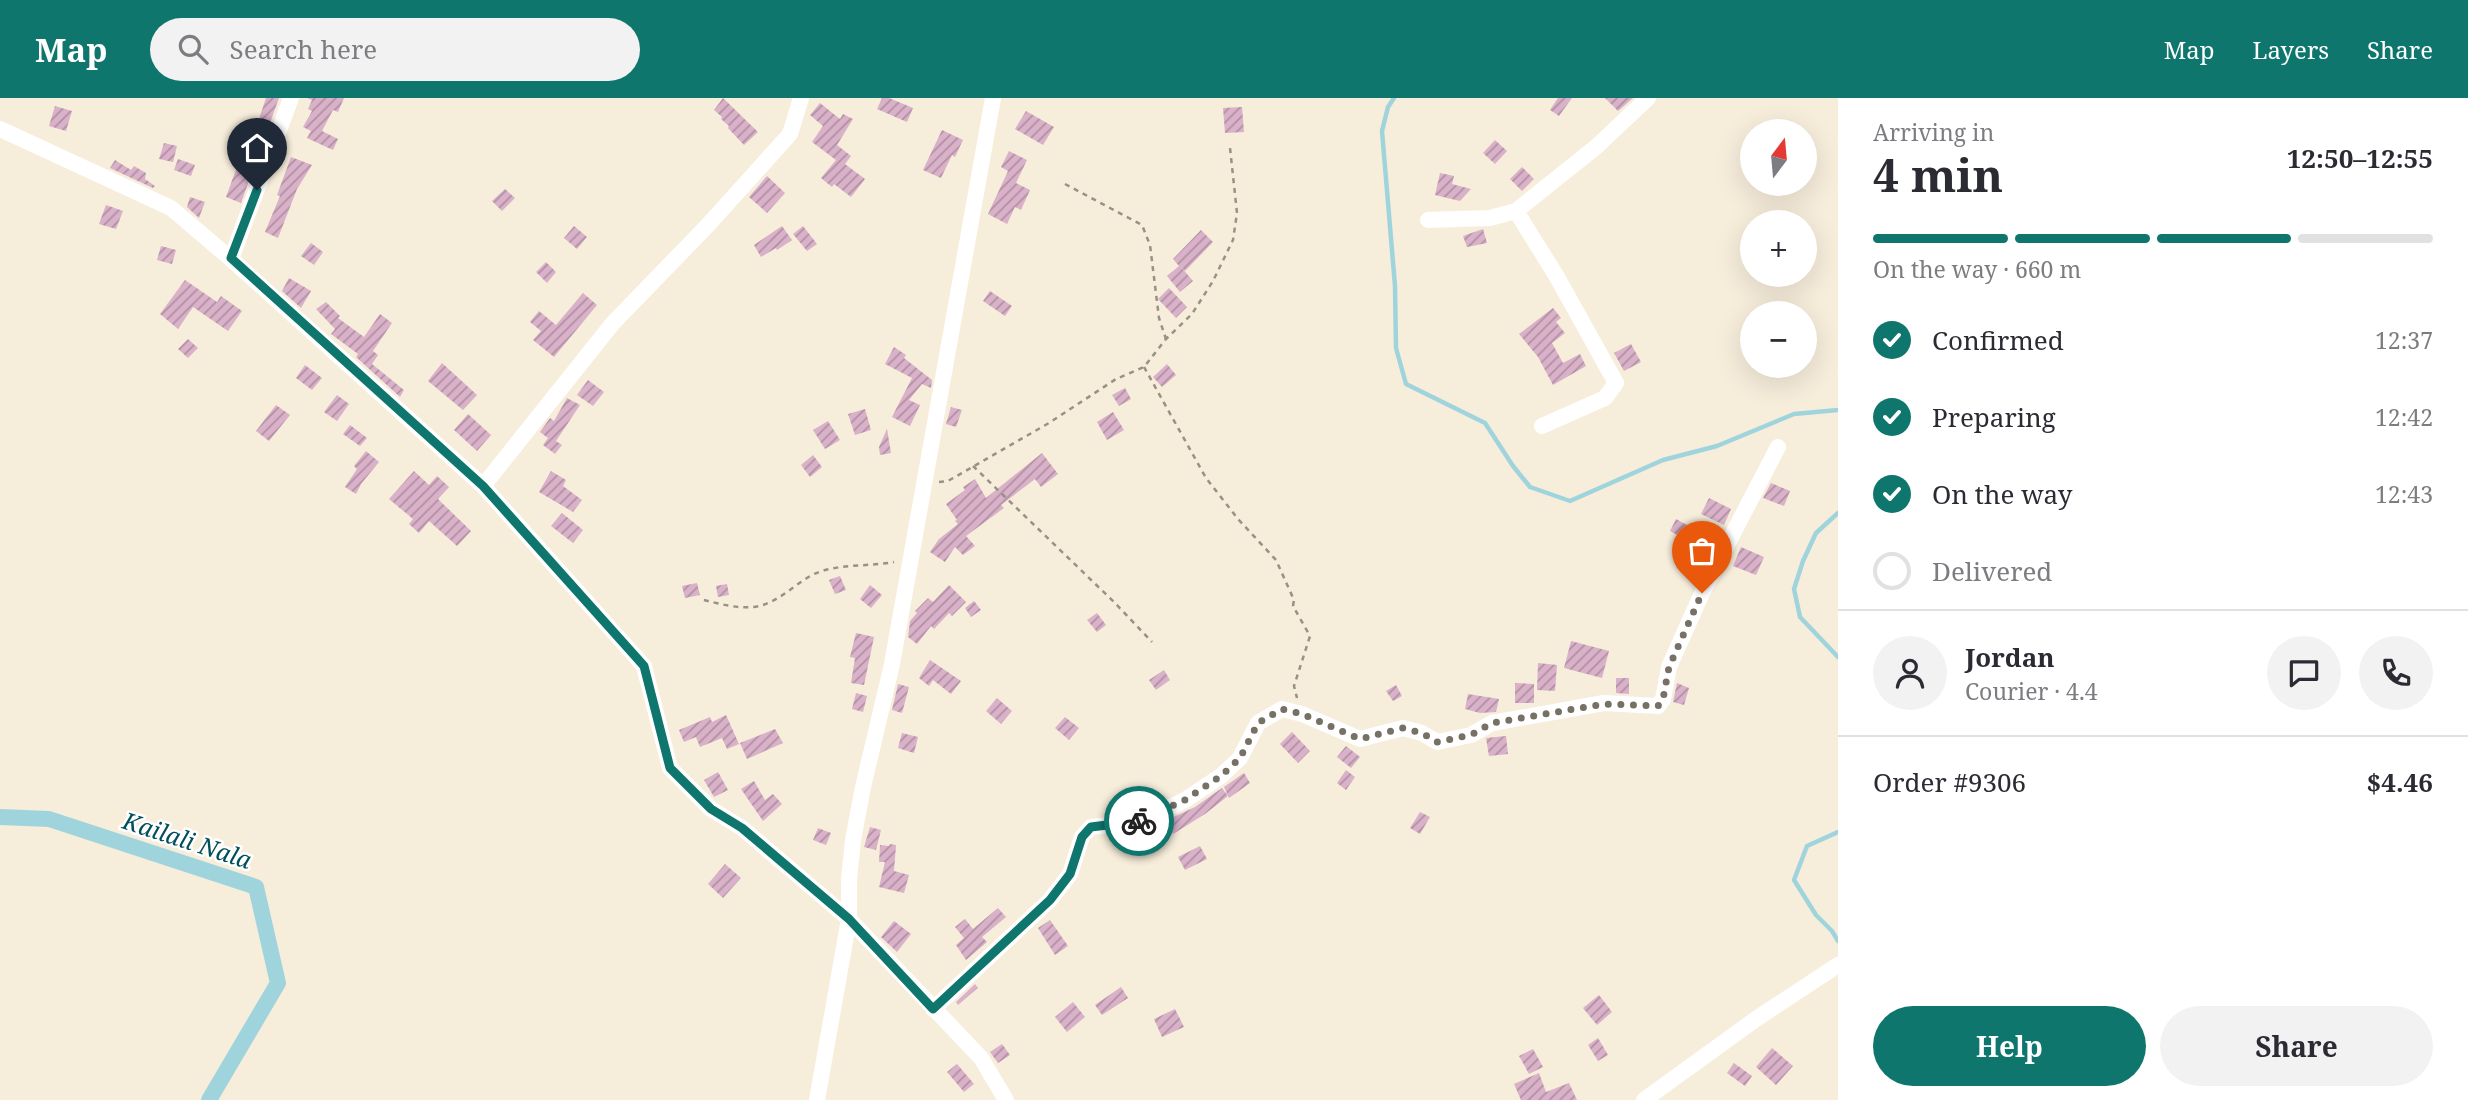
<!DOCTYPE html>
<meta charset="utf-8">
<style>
:root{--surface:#fff;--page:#f2f2f3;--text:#2b2b33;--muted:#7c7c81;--line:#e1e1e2;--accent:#0f766e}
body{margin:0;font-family:"Noto Serif",serif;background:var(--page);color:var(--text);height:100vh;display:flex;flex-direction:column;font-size:26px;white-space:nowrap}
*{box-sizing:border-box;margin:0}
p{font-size:23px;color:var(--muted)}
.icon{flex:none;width:38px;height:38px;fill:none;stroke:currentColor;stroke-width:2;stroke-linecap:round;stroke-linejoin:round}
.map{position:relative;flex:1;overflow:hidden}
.details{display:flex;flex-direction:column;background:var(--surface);width:630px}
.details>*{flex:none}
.needle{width:46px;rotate:16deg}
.fabs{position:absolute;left:1740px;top:21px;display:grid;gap:14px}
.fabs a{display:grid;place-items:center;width:77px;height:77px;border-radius:50%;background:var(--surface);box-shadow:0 7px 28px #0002;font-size:35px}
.pin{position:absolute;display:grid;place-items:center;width:60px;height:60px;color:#fff;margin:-72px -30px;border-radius:50% 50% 50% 0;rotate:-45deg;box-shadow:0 0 7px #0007}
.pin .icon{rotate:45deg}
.courier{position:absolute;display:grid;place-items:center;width:70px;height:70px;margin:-35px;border:5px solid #0f766e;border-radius:50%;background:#fff;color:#222;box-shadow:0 2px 9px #0007}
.head em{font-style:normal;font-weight:700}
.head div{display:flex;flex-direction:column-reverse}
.head{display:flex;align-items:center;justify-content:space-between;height:119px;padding:0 35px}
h1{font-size:46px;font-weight:700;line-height:52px}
.bar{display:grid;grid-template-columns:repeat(4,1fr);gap:10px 7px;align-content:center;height:84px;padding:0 35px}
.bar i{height:9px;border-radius:5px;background:var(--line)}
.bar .on{background:var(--accent)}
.bar p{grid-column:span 4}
.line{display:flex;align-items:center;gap:18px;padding:0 35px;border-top:2px solid var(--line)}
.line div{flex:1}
.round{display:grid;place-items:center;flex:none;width:74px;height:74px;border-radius:37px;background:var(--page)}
ol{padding:0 35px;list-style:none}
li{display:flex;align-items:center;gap:21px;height:77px}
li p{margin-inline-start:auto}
li .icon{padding:7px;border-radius:50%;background:var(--accent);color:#fff;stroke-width:4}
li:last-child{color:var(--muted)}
li i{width:38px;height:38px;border:4px solid var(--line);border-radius:50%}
.cta{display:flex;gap:14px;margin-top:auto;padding:14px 35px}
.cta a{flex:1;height:80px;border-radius:42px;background:var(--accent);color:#fff;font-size:28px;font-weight:700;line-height:80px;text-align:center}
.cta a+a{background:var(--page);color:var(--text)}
header{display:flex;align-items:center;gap:42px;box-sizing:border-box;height:98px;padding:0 35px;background:var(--accent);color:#fff}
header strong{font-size:33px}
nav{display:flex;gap:38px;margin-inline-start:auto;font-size:24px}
.search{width:490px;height:63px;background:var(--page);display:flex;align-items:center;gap:18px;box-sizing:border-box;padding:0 24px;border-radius:38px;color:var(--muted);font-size:26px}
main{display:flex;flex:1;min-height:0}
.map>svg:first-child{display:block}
</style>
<header>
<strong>Map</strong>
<div class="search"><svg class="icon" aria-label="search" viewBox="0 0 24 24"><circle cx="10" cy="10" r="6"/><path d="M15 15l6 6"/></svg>Search here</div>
<nav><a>Map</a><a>Layers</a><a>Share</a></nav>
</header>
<main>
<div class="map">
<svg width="1838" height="1002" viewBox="0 0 1838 1002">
<defs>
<pattern id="building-hatch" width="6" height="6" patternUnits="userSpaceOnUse" patternTransform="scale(1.75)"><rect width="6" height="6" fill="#d9b1c9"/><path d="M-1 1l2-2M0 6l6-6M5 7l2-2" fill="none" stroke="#b190a3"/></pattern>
</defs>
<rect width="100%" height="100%" fill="#f7eddb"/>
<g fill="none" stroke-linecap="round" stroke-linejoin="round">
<!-- stream -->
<g stroke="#a0d4dd" stroke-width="4.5">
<path d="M1394,0L1388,9L1382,33L1395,188L1396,250L1406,286L1485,325L1513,368L1530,389L1570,403L1663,362L1717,348L1794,316L1838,312"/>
<path d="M1838,415L1816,435L1803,463L1794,491L1800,519L1838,559"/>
<path d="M1838,734L1807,748L1794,782L1816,817L1832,833L1838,843"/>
</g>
<!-- canal -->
<path stroke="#a0d4dd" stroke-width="16" d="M0,719L49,721L256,789L278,885L209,1002"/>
</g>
<!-- building -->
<g fill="url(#building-hatch)">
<path d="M266,0H279L241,105L226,99L238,66L234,65L242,37L253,39Z"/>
<path d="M307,0H344L338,14L333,12L322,33L338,41L333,52L307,40L311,33L303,29L312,13L308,11L312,2Z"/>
<path d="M723,0L758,34L744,47L728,30L729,28L721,21L722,19L714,12Z"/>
<path d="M882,0H889L913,10L907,24L877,11Z"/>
<path d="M1558,0H1572L1559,18L1550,12Z"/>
<path d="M1605,0H1633L1618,13Z"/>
<path d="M820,5L840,21L843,16L853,21L837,47L851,58L845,66L865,81L851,99L834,86L832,89L821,80L836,62L812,44L823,28L810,17Z"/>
<path d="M55,8L72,13L66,33L49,28Z"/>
<path d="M1242,9L1244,34L1225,35L1223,10Z"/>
<path d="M1026,13L1054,29L1043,47L1015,31Z"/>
<path d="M942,32L963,42L955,59L952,57L941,80L923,72Z"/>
<path d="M1495,42L1507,53L1495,66L1483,55Z"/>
<path d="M164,45L177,48L173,64L159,61Z"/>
<path d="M1009,53L1027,62L1016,85L1030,92L1021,112L1015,109L1007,126L988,116L1008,73L1001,69Z"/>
<path d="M291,59L312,67L297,91L278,140L265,134L280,98L277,97Z"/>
<path d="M178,61L195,67L191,78L174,72Z"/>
<path d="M115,62L131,72L134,68L146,75L145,81L155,88L153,90L110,70Z"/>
<path d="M1522,69L1534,81L1522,93L1510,81Z"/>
<path d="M1440,75L1454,78L1452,86L1471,91L1460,103L1435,97Z"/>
<path d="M767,78L785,95L767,115L749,99Z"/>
<path d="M505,91L515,100L502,113L492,103Z"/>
<path d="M190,99L205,104L199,120L187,109Z"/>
<path d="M106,107L123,113L116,131L99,126Z"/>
<path d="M574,128L587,139L577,151L564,140Z"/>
<path d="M782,128L792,142L777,152L776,150L761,159L754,147Z"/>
<path d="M803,128L817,146L807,153L793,136Z"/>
<path d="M1483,131L1487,145L1467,149L1463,138Z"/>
<path d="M1201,132L1213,144L1185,173L1181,169L1193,183L1180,194L1167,178L1179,168L1173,161Z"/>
<path d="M311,145L323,154L314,167L301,158Z"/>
<path d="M161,148L176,152L172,166L157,162Z"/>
<path d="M546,164L556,174L547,185L536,174Z"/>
<path d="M289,180L311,193L301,210L282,193Z"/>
<path d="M185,182L217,204L221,198L242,213L228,233L193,209L178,231L160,216Z"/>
<path d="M1169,190L1187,209L1176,220L1158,201Z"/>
<path d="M990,193L1012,208L1005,218L983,203Z"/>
<path d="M583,195L597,207L554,259L533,242L541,233L530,224L539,213L556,227Z"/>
<path d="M326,204L340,218L338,220L364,239L380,216L392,225L373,253L378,257L372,266L404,292L400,299L356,259L358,256L331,236L335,231L316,211Z"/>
<path d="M1553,210L1561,220L1556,224L1565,235L1552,245L1563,265L1580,256L1586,268L1553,287L1538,259L1519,236Z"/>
<path d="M188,241L198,250L188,260L178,251Z"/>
<path d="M1631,246L1641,264L1624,273L1614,255Z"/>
<path d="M894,249L906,257L904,260L932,282L931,290L922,286L909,302L920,307L910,328L892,319L912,280L885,266Z"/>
<path d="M442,265L477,297L463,312L428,283Z"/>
<path d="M1167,266L1176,277L1162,289L1153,279Z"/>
<path d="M305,267L322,280L312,292L296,280Z"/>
<path d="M588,282L604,294L593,308L577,297Z"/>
<path d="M1125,290L1131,301L1119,308L1112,297Z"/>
<path d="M337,297L349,306L337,323L324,314Z"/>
<path d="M567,300L580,307L556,343L562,347L555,356L543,347L548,340L540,334L550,320L554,323Z"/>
<path d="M276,307L290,317L269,343L256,333Z"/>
<path d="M951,309L962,312L956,329L946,326Z"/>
<path d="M865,311L871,332L855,337L848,316Z"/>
<path d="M1113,314L1124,332L1107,342L1097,324Z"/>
<path d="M468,316L491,337L477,353L454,332Z"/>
<path d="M828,323L840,342L825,351L813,332Z"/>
<path d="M350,327L367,340L360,348L343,336Z"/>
<path d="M887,331L891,355L880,357L879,349Z"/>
<path d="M366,353L379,364L361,386L356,396L345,389L357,371L354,368Z"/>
<path d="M1042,355L1058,376L1041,389L1035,381L1001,407L1004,410L966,438L975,448L963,457L955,449L945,464L930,454L939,441L958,426L955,423L957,422L946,406L965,392L963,389L975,381L986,400Z"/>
<path d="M813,357L822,369L810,379L801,367Z"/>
<path d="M414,373L429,387L437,378L449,389L438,401L471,433L457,448L429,423L419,435L409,426L413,421L389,401Z"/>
<path d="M551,373L566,382L563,388L582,402L573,414L539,394Z"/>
<path d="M1771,385L1790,393L1784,408L1763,400Z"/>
<path d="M1709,400L1731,411L1724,427L1701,416Z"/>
<path d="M562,415L583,432L573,445L551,428Z"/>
<path d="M1676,421L1689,428L1683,440L1670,433Z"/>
<path d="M1741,449L1764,459L1756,477L1733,468Z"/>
<path d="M840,478L846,492L835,496L829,482Z"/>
<path d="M697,485L700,497L685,500L682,488Z"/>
<path d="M727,486L729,497L718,499L716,488Z"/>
<path d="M870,487L882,497L871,510L860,501Z"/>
<path d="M949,487L966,504L952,518L949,515L934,531L931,528L917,546L908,539L910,523L917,515L915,513L928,500L933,504Z"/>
<path d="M974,503L981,512L971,519L965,510Z"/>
<path d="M1097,515L1106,527L1097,534L1087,522Z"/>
<path d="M856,535L874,539L864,587L851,585L855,560L850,559Z"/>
<path d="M1571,543L1609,553L1602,580L1564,570Z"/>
<path d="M930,562L961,583L951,596L933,582L929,588L919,580Z"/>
<path d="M1538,565L1557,567L1555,593L1537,592Z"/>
<path d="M1164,572L1170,582L1156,592L1149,582Z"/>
<path d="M1616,580H1629V596L1616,595Z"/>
<path d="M1515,585L1534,586V605H1515Z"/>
<path d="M1677,585L1689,590L1684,607L1673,604Z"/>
<path d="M898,586L909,589L902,615L892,612Z"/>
<path d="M1396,587L1402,598L1393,603L1386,593Z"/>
<path d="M856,595L867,598L863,614L852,611Z"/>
<path d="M1468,596L1499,601L1496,614L1480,615L1465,611Z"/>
<path d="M997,600L1012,613L1001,626L986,613Z"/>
<path d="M726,617L739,646L727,651L722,640L700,649L696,639L684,644L679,632L710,619L712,624Z"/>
<path d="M1065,619L1079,630L1069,642L1055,630Z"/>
<path d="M775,631L783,645L747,661L740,645Z"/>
<path d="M1292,634L1310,653L1298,665L1280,646Z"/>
<path d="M902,635L918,639L914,655L898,650Z"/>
<path d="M1506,638L1508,656L1489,658L1486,640Z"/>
<path d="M1346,648L1360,659L1351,670L1337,659Z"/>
<path d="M1346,672L1355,679L1346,692L1337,685Z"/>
<path d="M718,674L728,692L714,699L704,682Z"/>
<path d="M1244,675L1250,685L1229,700L1224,689Z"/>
<path d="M754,683L765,702L773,696L782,706L763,723L741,691Z"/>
<path d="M1222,690L1228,698L1205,716L1173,736L1165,723L1195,709Z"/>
<path d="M1420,714L1430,719L1420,736L1410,730Z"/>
<path d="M870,729L881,732L876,752L864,749Z"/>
<path d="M818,730L831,735L826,747L813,742Z"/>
<path d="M890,746L896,747L894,773L909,777L904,795L879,789L885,764H879L880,747L889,748Z"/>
<path d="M1200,748L1207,761L1185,772L1178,759Z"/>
<path d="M725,766L741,780L723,800L708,786Z"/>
<path d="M998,810L1006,819L982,839L987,844L966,862L956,847L964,840L955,829L965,821L973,831Z"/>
<path d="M1050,822L1068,848L1055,857L1038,830Z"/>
<path d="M894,823L911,836L897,854L881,839Z"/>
<path d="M975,886L978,890L958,907L956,904Z"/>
<path d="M1121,889L1128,900L1102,917L1095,907Z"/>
<path d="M1599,897L1612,914L1597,927L1583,910Z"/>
<path d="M1073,904L1085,919L1067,934L1055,919Z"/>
<path d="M1175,911L1184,929L1162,939L1154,921Z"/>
<path d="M1598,940L1608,957L1598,963L1588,947Z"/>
<path d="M1002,946L1010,957L998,965L990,954Z"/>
<path d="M1772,950L1793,968L1776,987L1756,969Z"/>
<path d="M1533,951L1543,969L1529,976L1519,958Z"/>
<path d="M1734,965L1752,978L1745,988L1727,975Z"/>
<path d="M957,966L974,986L964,994L947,974Z"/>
<path d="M1539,975L1546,994L1569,985L1577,1002H1521L1514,986Z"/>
</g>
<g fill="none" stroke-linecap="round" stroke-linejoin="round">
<!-- path -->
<g stroke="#989184" stroke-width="2.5" stroke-dasharray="5 5" stroke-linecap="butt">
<path d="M1065,86L1142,127L1150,147L1159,220L1166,241"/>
<path d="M1144,269L1206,380L1238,421L1276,462L1294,502L1293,508L1310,538L1294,588L1297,600"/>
<path d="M973,368L1114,504L1152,544"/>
<path d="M939,384L948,383L1049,325L1116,281L1144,269L1166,241L1192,216L1213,183L1233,142L1237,115L1230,50"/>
<path d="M704,502C724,507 749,514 768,505C785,498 798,484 814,476C839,465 868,469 894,464"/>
</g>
<!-- street -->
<g stroke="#fff" stroke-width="16">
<path d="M0,31L171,110L231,161L483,388L644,568L670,670L711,711L742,730L849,821V781L853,742L863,689L892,566L993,0"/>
<path d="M1516,113L1557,179L1616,285L1605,300L1542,328"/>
<path d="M1428,122L1490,120L1516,113L1596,49L1648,0"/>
<path d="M231,161L291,0"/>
<path d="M483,388L613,225L708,127L790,36L801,0"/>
<path d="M933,911L1050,802L1070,776L1082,739L1091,729L1140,724L1185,702L1221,678L1240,660L1258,625L1282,611L1302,616L1360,641L1403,630L1422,635L1437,644L1471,637L1492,625L1604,605L1658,608L1663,601L1669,569L1702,495L1778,349"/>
<path d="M817,1002L849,821L981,960L1006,1002"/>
<path d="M1644,1002L1756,921L1838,867"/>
</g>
</g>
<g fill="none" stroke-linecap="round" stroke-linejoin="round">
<!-- done -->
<path stroke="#767065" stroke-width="7" stroke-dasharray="0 12.6" d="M1139,723L1185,702L1221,678L1240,660L1258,625L1282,611L1302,616L1360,641L1403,630L1422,635L1437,644L1471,637L1492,625L1604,606L1658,608L1663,601L1669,569L1702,495"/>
<!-- route -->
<path stroke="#0f766e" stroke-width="9" d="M257,92L231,160L483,388L644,568L670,670L711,711L742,730L849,821L933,911L1050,802L1070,776L1082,739L1091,729L1139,723"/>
</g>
<g text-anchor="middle" stroke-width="5" stroke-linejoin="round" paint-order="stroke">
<!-- water labels -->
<g font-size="24" font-style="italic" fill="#00505a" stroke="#fff">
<text transform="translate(187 743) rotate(18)" y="8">Kailali Nala</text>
</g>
</g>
</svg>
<div class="fabs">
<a><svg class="needle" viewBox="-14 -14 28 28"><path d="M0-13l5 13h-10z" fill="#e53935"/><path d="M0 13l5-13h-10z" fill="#7c7c81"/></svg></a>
<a>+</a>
<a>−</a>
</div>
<div class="pin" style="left:1702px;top:495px;background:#ea580c"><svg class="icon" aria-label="bag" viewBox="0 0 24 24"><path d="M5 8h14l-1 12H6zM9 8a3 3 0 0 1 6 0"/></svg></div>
<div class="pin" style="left:257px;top:92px;background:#1f2937"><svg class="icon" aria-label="home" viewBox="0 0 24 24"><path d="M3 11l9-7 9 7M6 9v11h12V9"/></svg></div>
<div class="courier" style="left:1139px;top:723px"><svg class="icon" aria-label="bike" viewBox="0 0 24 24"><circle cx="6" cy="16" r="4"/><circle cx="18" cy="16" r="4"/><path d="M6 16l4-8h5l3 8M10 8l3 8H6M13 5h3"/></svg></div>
</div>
<section class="details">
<div class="head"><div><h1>4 min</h1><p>Arriving in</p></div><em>12:50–12:55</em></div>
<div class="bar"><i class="on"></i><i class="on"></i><i class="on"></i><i></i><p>On the way · 660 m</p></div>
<ol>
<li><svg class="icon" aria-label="check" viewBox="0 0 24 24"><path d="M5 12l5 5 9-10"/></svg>Confirmed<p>12:37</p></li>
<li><svg class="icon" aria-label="check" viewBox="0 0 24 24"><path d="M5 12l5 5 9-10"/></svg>Preparing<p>12:42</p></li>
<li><svg class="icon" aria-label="check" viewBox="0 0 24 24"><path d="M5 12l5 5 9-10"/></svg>On the way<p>12:43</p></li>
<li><i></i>Delivered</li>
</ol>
<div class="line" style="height:126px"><a class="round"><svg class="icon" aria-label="person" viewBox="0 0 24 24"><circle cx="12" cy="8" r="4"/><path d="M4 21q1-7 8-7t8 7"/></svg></a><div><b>Jordan</b><p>Courier · 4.4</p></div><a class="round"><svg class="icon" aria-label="chat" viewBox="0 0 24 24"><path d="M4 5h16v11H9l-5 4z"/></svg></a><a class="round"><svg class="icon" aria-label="phone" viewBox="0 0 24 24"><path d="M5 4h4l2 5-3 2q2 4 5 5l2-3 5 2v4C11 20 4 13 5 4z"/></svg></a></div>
<div class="line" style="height:91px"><div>Order #9306</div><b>$4.46</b></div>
<div class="cta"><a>Help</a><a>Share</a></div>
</section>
</main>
